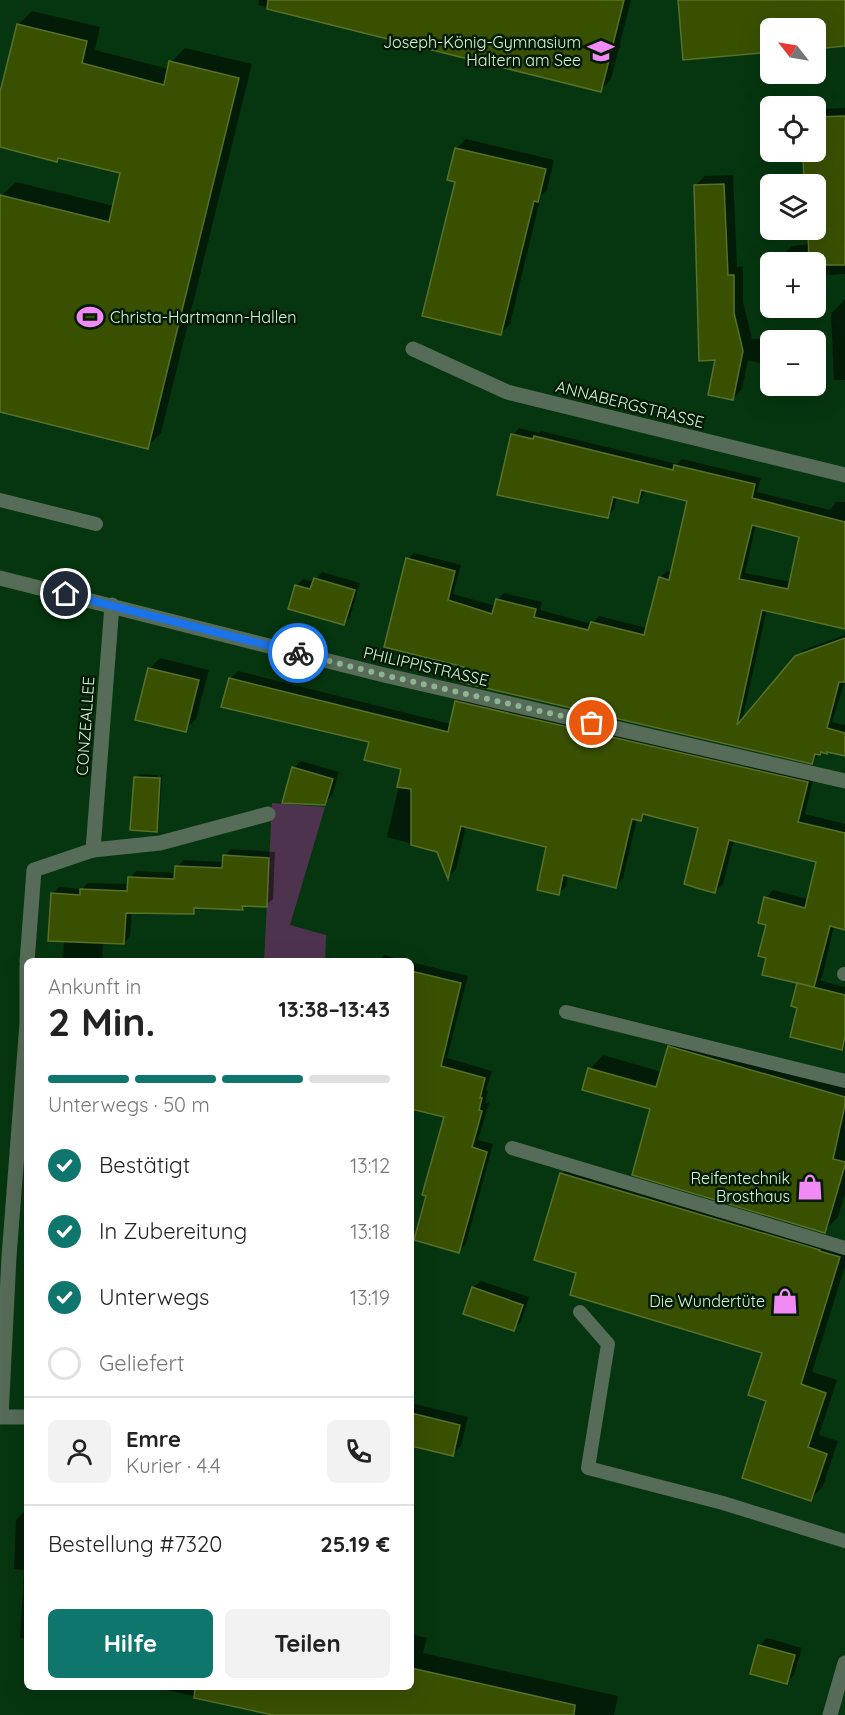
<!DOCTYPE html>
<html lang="de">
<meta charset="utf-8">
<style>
:root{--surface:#fff;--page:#f2f2f2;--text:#222;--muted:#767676;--line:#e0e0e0;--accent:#0f766e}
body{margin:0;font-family:Quicksand,sans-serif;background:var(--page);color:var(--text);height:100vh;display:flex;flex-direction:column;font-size:22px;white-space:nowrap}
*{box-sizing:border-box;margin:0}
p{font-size:20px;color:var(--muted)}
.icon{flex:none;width:33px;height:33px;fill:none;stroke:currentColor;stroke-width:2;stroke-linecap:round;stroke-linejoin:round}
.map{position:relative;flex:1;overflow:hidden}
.side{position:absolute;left:24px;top:958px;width:390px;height:732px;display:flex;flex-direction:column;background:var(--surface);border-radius:9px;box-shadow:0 6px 24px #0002}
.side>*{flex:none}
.needle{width:39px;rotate:301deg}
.fabs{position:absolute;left:760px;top:18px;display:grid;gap:12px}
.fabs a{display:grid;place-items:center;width:66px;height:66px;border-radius:9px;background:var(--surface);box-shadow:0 6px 24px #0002;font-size:30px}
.pin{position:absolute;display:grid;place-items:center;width:51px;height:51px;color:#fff;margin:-26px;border:3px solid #fff;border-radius:50%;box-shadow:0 2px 6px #0007}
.courier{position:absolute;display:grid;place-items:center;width:60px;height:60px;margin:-30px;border:4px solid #1a73e8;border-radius:50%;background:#fff;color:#222;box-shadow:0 2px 8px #0007}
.overview em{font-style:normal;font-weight:700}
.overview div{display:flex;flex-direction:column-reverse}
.overview{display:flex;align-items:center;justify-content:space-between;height:102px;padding:0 24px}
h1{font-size:39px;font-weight:700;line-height:45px}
.bar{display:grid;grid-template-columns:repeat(4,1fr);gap:9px 6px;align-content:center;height:72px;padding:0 24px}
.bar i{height:8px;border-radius:4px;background:var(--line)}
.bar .current{background:var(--accent)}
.bar p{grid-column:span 4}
.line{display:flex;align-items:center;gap:15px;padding:0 24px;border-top:2px solid var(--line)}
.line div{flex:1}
.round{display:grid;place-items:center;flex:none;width:63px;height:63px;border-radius:9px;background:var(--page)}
ol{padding:0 24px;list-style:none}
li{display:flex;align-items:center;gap:18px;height:66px}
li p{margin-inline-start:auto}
li .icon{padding:6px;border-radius:50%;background:var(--accent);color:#fff;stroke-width:4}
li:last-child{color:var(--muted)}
li i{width:33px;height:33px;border:3px solid var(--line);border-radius:50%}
.button{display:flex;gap:12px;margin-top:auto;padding:12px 24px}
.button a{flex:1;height:69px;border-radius:9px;background:var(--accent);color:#fff;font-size:24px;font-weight:700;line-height:69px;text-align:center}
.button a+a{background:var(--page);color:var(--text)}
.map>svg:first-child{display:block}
</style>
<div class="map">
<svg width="845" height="1715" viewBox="0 0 845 1715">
<rect width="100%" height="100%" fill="#06360f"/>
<!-- green -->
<path fill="#4e334e" d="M272,803L325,807L290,925L326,935L325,961L264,962Z"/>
<!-- shadow -->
<g fill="#0007" fill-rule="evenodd">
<path d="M259,0H631L611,79L601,90L258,5Z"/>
<path d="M679,0H845V45L816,47V28H771V51Z"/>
<path d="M32,11L100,27L95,50L169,69L171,62L185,48L252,64L161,433L147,447L0,411V203L2,195L16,182L114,206L122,172L61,157L57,161L0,146V99L18,25Z"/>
<path d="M845,108V274L829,275V269L822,290L816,296V262H784V254L792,246L810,244L809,230H816V184H807L805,152H816V109Z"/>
<path d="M466,139L554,160L547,190L541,196L510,324L501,333L456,180V149Z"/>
<path d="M733,175L737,267L743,266V302L752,339L809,338L808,340H771V366L748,360L742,389L733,399L717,359L696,185L705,176Z"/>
<path d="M845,299V380H834L831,314Z"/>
<path d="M519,428L539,433L541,431L677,464L682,459L761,478L757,492L830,510L836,502H845V627L767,609L742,721L803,650L845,635V681L832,722L845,725V755L822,751L812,762L465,666L408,559L414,553L461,565L453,594L496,606L497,600L504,593L542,602L540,610L592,624L599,616L647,628L660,578L667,571L672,573L689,500L645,490L644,495L638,502L617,497L614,509L607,516L513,435ZM756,524L801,536L791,582L745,573Z"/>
<path d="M322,572L360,583L350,617L343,623L296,586L303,579L314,582Z"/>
<path d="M160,658L209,670L196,719L185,730L149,669Z"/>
<path d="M238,671L451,724L457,702L464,694L814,775L805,814L845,824V928L834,926L822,978L819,980L845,987V1044L841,1048L799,1007L798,984L768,957L766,898L773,890L808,899L818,860L734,840L723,884L715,891L700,827L647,813L641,820L637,819L623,878L615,886L568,874L566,886L558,894L548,846L466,826L456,869L449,876L438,851L387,837L403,768L370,741L230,679Z"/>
<path d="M301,761L339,772L332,796L324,803L294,768Z"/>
<path d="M139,774L158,775L157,830L132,829L136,778Z"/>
<path d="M161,775H162L159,828Z"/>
<path d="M231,849L275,852L273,899L266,905L246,904L242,908L200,906L193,913L132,911L130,936L124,943L103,942L102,962H63L64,940L52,894L59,887L82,889L88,883L129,884L130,878L136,871L176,873L177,867L184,860L224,862V856Z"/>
<path d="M384,955L409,962H378Z"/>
<path d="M411,962L468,976L447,1058L492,1071L486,1090L488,1091L485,1102L489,1103L478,1140L493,1144L466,1244L459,1251L446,1116L411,1108Z"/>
<path d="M682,1034L845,1080V1194L838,1217L824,1231L652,1108L590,1069L603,1055L662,1072L669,1047Z"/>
<path d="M574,1161L845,1243V1266L812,1372L837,1380L819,1435L838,1441L823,1486L811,1499L768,1400L764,1352L578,1272L562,1174Z"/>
<path d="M481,1281L529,1297L521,1322L513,1329L473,1288Z"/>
<path d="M411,1403L468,1417L461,1446L452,1455L411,1444Z"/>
<path d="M25,1511H27V1639L20,1638L24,1570L14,1569L16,1520Z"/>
<path d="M411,1634L427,1638L423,1653L618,1696L614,1715H283L161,1689L411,1688Z"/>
<path d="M767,1638L802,1648L794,1675L787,1682L759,1646Z"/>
</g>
<!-- building -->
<g fill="#395000" stroke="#58712a" stroke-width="1.5" fill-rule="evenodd">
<path d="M268,0H624L601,92L267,9Z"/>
<path d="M678,0H845V46L816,49V28H771V52L683,60Z"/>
<path d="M17,24L87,41L82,63L164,85L169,61L239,78L148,449L0,412V195L109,222L120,173L58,158L57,162L0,147V92Z"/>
<path d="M845,116V265H816V262H809L808,230H816V184H804L803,152H816V117Z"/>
<path d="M455,148L546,169L538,202L534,201L501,335L422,316L455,182L447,180Z"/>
<path d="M724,184L728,275H734V313L743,351L733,400L708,395L715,360L699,361L694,185Z"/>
<path d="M511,434L533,439L534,436L673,470L674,465L755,484L752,498L845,522V629L762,610L737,725L795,656L845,638V682H839L827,728L845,733V756L827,752V754L821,752L820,755L815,754L812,764L460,682L464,667L384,647L406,558L455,571L448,600L492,614L496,599L536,609L534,617L588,630L591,622L644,635L659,577L669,580L687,501L641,490L638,503L613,497L608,518L497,495ZM752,525L799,537L788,589L739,579Z"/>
<path d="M314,578L355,590L344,625L288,609L295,585L310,589Z"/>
<path d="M148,668L199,680L186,732L135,720Z"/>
<path d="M229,678L448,732L455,701L808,782L798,822L845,833V930L830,926L814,987L762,975L766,958L758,956L766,925L758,923L764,897L805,908L816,862L729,840L715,893L700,889L684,884L698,828L643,814L641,821L632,819L616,888L563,875L559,895L537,890L546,847L461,826L448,879L437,852L411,845V789L397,787L401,769L364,760L369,742L221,707Z"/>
<path d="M292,767L333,779L325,805L282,803Z"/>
<path d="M134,777L160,778L157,832L130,830Z"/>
<path d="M223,855L269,858L267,907L242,906L243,910L194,908V914L126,913L124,944L48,941L51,893L80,895V889L127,891L128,877L174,879L175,866L222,868Z"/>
<path d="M411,971L461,983L441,1066L485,1078L480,1098H482L479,1110L482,1111L472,1147L487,1152L459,1253L414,1240L426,1196L422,1195L444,1117L411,1109Z"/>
<path d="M797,983L845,995V1037L842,1050L790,1037L797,1008L791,1006Z"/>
<path d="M668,1046L845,1097V1105L833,1159L845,1162V1165L825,1233L632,1175L650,1109L582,1090L588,1068L656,1087Z"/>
<path d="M560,1173L820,1250L819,1251L840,1257L801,1384L826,1393L808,1447L827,1454L811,1501L742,1478L766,1401L748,1395L762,1353L570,1295L576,1273L534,1260Z"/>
<path d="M472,1287L523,1305L514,1331L463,1314Z"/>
<path d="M411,1413L460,1425L453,1456L411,1446Z"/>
<path d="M758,1645L795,1655L787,1684L750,1674Z"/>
<path d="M411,1668L575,1705L574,1715H273L194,1698L195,1688H411Z"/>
</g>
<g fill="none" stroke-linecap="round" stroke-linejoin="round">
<!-- service -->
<g stroke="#566c58" stroke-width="14">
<path d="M0,500L96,524"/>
<path d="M844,974H845"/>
<path d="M566,1012L845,1081"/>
<path d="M512,1148L845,1248"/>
<path d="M580,1312L608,1344L588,1468L723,1503L845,1541"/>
</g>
<!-- minor -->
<g stroke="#566c58" stroke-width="15">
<path d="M413,349L507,392L845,475"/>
<path d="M0,578L384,675L845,781"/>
<path d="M93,850L160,843L268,814"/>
<path d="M27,962L34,870L93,850L112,605"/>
<path d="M27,966V1023L9,1257L1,1417H27"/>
<path d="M830,1715L845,1663"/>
</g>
</g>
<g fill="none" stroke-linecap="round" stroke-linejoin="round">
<!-- done -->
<path stroke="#8eb392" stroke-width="6" stroke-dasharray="0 10.8" d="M298,653L384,675L592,723"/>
<!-- route -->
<path stroke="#1a73e8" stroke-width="8" d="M66,594L298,653"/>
</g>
<!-- icons -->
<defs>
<g id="school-bare" transform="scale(2.07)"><path d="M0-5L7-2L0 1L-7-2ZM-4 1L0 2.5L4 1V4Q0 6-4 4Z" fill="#f18af4" stroke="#031a05" stroke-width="2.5" paint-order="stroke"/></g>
<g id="stadium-bare" transform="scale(2.07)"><path d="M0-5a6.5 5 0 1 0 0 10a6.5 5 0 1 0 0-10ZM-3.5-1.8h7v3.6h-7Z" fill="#f18af4" stroke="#031a05" stroke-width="2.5" paint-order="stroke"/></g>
<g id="shop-bare" transform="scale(2.07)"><path d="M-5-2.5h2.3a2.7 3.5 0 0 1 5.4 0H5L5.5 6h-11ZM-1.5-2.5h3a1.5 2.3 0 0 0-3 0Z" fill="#f18af4" stroke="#031a05" stroke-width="2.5" paint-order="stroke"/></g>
</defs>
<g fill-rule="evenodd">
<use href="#school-bare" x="601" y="51"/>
<use href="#stadium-bare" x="90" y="317"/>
<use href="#shop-bare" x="810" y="1187"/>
<use href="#shop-bare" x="785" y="1301"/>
</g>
<g text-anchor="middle" stroke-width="5" stroke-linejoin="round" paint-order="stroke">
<!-- poi labels -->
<g font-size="16" fill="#d7f6d9" stroke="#031a05" text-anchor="end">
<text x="581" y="48">Joseph-König-Gymnasium<tspan x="581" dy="18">Haltern am See</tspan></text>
<text x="110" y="323" text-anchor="start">Christa-Hartmann-Hallen</text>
<text x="790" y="1184">Reifentechnik<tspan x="790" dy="18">Brosthaus</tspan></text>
<text x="765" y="1307">Die Wundertüte</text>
</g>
<!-- street labels -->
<g font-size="16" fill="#d7f6d9" stroke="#031a05">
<text transform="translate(630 404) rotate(14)" y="6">ANNABERGSTRASSE</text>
<text transform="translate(426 666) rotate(13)" y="6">PHILIPPISTRASSE</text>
<text transform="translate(85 726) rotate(-86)" y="6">CONZEALLEE</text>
</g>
</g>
</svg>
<div class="fabs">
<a><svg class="needle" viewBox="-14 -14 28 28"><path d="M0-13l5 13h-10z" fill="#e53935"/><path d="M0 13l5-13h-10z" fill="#767676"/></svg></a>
<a><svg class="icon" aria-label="locate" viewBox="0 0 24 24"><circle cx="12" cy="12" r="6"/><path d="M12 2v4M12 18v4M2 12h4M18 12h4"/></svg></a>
<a><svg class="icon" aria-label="layers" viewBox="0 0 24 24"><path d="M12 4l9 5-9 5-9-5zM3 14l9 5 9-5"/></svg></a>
<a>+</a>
<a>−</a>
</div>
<div class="pin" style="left:592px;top:723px;background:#ea580c"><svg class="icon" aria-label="bag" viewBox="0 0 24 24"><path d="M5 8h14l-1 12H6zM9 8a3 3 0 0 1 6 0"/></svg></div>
<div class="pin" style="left:66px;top:594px;background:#1f2937"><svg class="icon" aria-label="home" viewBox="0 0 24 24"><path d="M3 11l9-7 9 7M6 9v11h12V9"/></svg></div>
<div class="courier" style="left:298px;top:653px"><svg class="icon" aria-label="bike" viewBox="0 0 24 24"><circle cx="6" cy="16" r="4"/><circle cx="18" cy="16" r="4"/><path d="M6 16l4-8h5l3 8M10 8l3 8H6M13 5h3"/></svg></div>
<section class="side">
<div class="overview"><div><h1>2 Min.</h1><p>Ankunft in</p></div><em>13:38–13:43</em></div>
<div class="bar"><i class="current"></i><i class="current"></i><i class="current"></i><i></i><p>Unterwegs · 50 m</p></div>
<ol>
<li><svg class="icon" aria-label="check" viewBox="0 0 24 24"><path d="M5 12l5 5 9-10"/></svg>Bestätigt<p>13:12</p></li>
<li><svg class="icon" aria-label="check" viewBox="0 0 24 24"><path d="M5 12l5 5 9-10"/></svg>In Zubereitung<p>13:18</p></li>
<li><svg class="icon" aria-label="check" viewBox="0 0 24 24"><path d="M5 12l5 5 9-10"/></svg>Unterwegs<p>13:19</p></li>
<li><i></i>Geliefert</li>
</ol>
<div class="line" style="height:108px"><a class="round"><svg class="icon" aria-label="person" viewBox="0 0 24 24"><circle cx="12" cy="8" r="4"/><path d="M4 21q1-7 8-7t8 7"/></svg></a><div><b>Emre</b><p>Kurier · 4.4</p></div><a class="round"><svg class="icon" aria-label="phone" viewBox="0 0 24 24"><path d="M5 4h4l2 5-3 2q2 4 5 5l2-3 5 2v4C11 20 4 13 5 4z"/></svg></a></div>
<div class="line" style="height:78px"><div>Bestellung #7320</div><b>25.19 €</b></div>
<div class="button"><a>Hilfe</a><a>Teilen</a></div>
</section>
</div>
